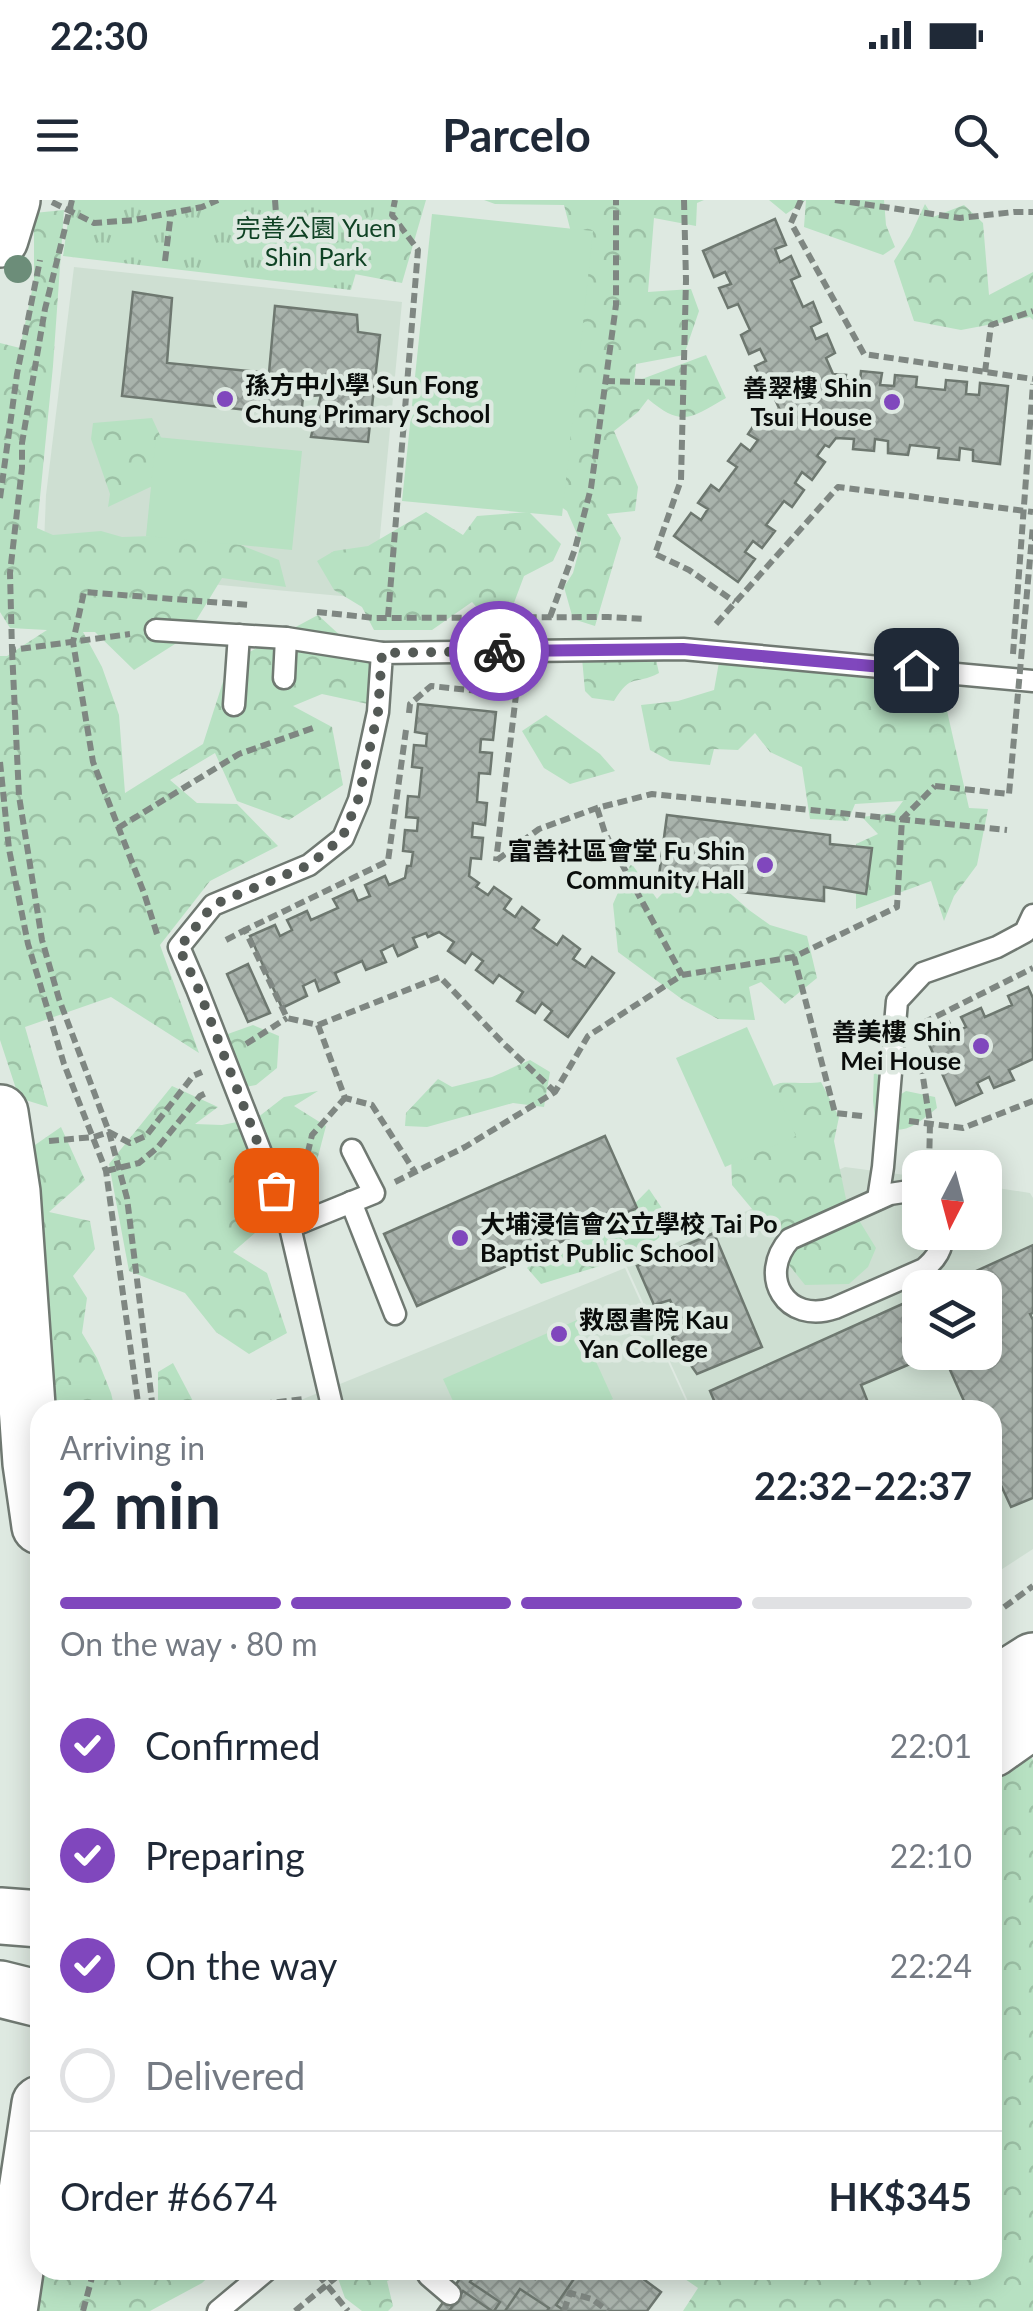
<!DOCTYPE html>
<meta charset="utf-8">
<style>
:root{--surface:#fff;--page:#f6f6f7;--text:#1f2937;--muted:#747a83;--line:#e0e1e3;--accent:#8047bd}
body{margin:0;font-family:Lato,"Noto Sans TC",sans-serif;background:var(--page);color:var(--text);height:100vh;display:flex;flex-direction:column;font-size:38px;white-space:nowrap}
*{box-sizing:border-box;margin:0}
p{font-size:32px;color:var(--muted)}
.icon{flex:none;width:55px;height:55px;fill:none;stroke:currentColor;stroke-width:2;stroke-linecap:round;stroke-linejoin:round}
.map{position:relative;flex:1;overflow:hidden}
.drawer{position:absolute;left:30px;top:1200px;width:972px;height:880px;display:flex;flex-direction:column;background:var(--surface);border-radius:30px;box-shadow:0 5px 25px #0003}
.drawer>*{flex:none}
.needle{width:65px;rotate:186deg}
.tools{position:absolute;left:902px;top:950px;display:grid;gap:20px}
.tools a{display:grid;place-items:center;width:100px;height:100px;border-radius:20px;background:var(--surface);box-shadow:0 5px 25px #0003;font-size:50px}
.pin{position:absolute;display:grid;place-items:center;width:85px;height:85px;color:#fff;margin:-42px;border-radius:20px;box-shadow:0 5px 15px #0006}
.courier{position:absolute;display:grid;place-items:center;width:100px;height:100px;margin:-50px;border:8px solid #8047bd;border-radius:50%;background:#fff;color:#222;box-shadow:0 2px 12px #0007}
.headline em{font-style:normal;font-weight:700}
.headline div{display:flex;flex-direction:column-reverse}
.headline{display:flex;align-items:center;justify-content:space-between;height:170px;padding:0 30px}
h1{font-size:65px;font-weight:700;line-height:75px}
.bar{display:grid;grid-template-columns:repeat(4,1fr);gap:15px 10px;align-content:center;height:120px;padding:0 30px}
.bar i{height:12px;border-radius:8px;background:var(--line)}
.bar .selected{background:var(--accent)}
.bar p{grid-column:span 4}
.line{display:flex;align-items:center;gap:25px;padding:0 30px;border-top:2px solid var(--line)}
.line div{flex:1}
ol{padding:0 30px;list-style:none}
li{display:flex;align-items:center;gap:30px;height:110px}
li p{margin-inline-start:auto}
li .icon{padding:10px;border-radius:50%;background:var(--accent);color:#fff;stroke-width:4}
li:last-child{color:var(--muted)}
li i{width:55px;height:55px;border:5px solid var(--line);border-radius:50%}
.status{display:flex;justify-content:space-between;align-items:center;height:70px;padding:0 50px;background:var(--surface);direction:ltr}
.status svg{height:28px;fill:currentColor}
header{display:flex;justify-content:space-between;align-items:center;height:130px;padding:0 30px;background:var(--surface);font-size:45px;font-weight:700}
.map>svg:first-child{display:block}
</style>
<div class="status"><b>22:30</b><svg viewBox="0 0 49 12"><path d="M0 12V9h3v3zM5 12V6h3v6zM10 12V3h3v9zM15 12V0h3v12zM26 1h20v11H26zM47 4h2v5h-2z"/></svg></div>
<header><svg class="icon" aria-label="menu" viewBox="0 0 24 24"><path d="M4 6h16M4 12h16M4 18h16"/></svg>Parcelo<svg class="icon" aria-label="search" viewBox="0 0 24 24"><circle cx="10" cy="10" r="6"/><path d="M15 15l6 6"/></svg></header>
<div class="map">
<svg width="1033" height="2111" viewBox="0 0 1033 2111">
<defs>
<pattern id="forest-crowns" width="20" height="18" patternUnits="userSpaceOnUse" patternTransform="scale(2.5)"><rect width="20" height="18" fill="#b7e1c2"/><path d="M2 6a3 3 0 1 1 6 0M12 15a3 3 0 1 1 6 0" fill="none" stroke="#9cc0a5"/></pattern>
<pattern id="park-tufts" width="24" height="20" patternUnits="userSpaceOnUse" patternTransform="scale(2.5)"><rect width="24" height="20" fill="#b7e1c2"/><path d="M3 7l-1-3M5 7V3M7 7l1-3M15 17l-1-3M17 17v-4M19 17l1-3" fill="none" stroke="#9cc0a5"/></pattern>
<pattern id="building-cross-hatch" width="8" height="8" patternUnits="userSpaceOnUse" patternTransform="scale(2.5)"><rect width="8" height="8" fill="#a9b3ac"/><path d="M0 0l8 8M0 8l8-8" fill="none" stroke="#909993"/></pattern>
</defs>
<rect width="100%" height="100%" fill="#dee9e1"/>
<!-- built -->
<g fill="#cedfd2" fill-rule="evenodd">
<path d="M74,67L402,102L374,399L43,369L46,295Z"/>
<path d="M845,967L920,977V1032H985V986L1030,993L1033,998V1349L993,1375L992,1210H692L626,1065ZM920,1088H985V1152H920Z"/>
<path d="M625,1068L690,1210H287L286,1206Z"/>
</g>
<!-- forest -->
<g fill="url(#forest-crowns)">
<path d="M112,0H426L402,83L323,68Z"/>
<path d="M484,0H704L697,3L696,26L654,18L648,92L691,89L699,111L684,155L636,164L634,182L706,155L726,198C690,218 683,228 648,199L638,212L614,231L638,287L635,311L607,314L621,338L595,426L573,419L564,387L573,373L581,343L567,311L531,286L575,48L564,5L495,4Z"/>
<path d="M769,0H884L886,25L895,47L883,55L804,27L806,0L786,14Z"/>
<path d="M925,4L933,17L964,5L983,23L989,95L1033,72V120L1030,117L961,130L914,121L894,61L910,36Z"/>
<path d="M64,10L53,166L37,328L53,335L101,331L122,337L212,334L279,360L286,387L222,378L186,437L134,470L95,432H83L102,467L119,515L125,593L203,544L229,463L318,415L370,463L368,504L322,494L293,506L332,527L343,585L289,620L237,601L215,553L170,580L197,603L237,604L278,646L210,681L160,745L199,853L111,797L25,827L48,907L19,898L0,840V456H7L47,430L10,428L0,412V143L20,148L34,81V13Z"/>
<path d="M152,218L178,274L108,307L110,294L91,239L93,223Z"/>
<path d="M426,312L463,335L477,316L529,312L561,344L553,361L524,376L502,435L472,402L432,430H374L362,407L334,390L317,361L334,351L368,346Z"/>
<path d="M652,442L659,473C634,486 632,472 614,501L592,498L585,491L582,458Z"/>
<path d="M721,451L881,456L940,480L969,608L988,609L977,665L954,696L944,721L931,681L856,709V644L878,634L862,617L894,613L903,601L855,604L848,621L810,619L802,567L770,552L755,533L738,550L714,549L710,565L670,561L650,550L641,505L678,501L714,490Z"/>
<path d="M546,515L600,554L615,571L570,584L544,568L522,531Z"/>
<path d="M631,663L657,699L678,677L716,681L749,710L770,725L807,736L817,778L785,804L761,782L749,787L755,820L718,819L683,800L618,752L613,704Z"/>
<path d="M253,825L279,836L277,868L256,885L229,890L219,875L225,835Z"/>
<path d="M530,860L550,872L544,907L513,903L427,927L405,926L406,913L438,879L452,887L492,877Z"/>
<path d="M874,866L900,882L898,896L906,891L935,897L937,908C915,926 906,935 876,927L873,901Z"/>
<path d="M821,882L839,917L834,941L846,999L876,1048L868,1067L849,1084L805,1085L789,1065L783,1033L763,1022L732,985L730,925C741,913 764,888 780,883C785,882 811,884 821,882Z"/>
<path d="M172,886L218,907L195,924L222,925L257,918L284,897L318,891L294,906L326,926L315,968L291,988L255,1033L233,1052L267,1073L287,1133L249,1154L216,1132L185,1093L129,1071L109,964Z"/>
<path d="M61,927L85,980L49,1012L90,1021L95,1049L73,1076L87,1098L82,1133L97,1158L111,1193L115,1210H45L39,1182L51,1148L42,1133L19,956Z"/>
<path d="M649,989L674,1026L656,1040L626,1058L541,1084L527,1068L536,1058L609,1030Z"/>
<path d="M173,1163L195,1205L197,1210H158V1172Z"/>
<path d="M1023,1547L1033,1560V2111H683L698,2088L672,2070H992L993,1564Z"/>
<path d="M40,2070H216L202,2083L150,2111H26Z"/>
<path d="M335,2070H407L409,2072L387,2081L393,2106L388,2111H362L345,2098Z"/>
</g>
<!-- park -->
<path fill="url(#park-tufts)" d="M71,0H377L351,90L63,56Z"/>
<!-- pitch -->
<g fill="#b7e1c2">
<path d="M432,14L593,31L562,316L402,301Z"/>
<path d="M156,237L302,251L292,350L146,336Z"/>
<path d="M747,827L796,936L725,967L676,858Z"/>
<path d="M577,1120L613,1199L588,1210H457L443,1179Z"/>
</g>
<!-- building -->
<g fill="url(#building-cross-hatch)" stroke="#6e7870" stroke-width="2.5">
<path d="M775,19L786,45L775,49L780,62L791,56L800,76L791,80L803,107L813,102L821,122L811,127L816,139L827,134L835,153L826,158L833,174L846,175L845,180L860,182L861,171L882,173L880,185L894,186L895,175L917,177L916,187L945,190L946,180L967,182L966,194L979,195L980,183L1008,186L1000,264L973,261V250L960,248L959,260L938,258L939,248L910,245L908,255L888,253V241L875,239L874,251L853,249L854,239L836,238L829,247L825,245L817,256L825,262L812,280L802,272L795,283L804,290L792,307L784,301L766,325L775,331L762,348L753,341L745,352L755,359L738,382L674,336L691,313L701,320L708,309L698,303L711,285L719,291L737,267L728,261L741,244L750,251L758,240L748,234L760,216L769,222L779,208L774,197L779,194L773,181L764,185L755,166L766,161L760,149L749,154L741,135L750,130L738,104L728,108L719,88L731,84L725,72L714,77L703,51Z"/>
<path d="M133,92L172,98L167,163L269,173L275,106L357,115L358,132L380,135L368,242L311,237L321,195L303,197L301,216L122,196Z"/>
<path d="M418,504L496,512L493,540L481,539L480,552L492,553L490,574L479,573L477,602L487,603L485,625L473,623L472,637L483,638L481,659L471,658L469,676L479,683L476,687L488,695L494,687L511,699L504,709L515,717L522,707L539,720L533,728L557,745L563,736L580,749L573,759L585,767L592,757L614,773L568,837L545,820L552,811L542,803L535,813L517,801L523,792L499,775L493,783L476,770L483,761L472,753L465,763L448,751L454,742L439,732L428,737L426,733L413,738L417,747L398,756L393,745L381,751L386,762L366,770L362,761L335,773L339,782L319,791L315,780L303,786L307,796L282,808L250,736L275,725L280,736L292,730L287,720L307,711L311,720L338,708L333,699L353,690L358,701L370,696L365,685L385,676L389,685L405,678L407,666H411L413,652L403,651L405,630L417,631L418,618L406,617L408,596L419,597L422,568L412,567L414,545L426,546L427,534L415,532Z"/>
<path d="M667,615L830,635V644L872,648L866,694L824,687V701L658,683Z"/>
<path d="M248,764L270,813L248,822L227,774Z"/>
<path d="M1028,787L1033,798V859L1009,870L1014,880L994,888L989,877L977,883L982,893L956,905L924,833L949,822L954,833L966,827L961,817L981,808L985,817L1012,805L1008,796Z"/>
<path d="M605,936L637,1008L417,1106L384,1034Z"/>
<path d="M714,1033L762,1147L697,1174L672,1138L683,1129L670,1100L654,1105L637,1066Z"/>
<path d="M1033,1045V1113L1030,1114L1033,1120V1298L1011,1307L992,1266V1210H968L942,1152H985V1088H939Z"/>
<path d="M920,1096V1152H938L861,1185L871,1210H718L710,1191Z"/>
<path d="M466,2070H631L661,2092L647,2111H437Z"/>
<path d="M478,2070H521L535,2079L541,2070H580L556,2105L565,2111H494L500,2102L470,2082Z"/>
<path d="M520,2089L549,2108L547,2111H505Z"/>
<path d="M463,2091L492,2111H449Z"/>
</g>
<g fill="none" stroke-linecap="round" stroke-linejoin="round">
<!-- service casing -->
<g stroke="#707972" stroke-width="25">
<g id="service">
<path d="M156,430L286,438L382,453"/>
<path d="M284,478L286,438"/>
<path d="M234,505L239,435"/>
<path d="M920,997L903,992L890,994L790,1039C757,1076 786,1125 835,1108L924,1069C936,1059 943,1049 943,1032"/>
<path d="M878,999L883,967L897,801L923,773L997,747L1025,732L1033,715"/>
<path d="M351,1002L395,1114"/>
<path d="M290,1027L374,993L352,950"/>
<path d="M333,1210L290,1027L197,789L179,747L213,705L309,665L343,638L359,600L378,512L382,453L683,449L1033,481"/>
<path d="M425,2070L429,2076L450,2094"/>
<path d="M218,2111L267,2070"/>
</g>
</g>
<!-- secondary casing -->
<g stroke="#707972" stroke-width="60">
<g id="secondary">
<path d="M992,1487L1033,1461"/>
<path d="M992,1549L1033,1520"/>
<path d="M0,1716L40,1719"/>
<path d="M0,1789L40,1799"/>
</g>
</g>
<!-- primary casing -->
<g stroke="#707972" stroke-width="60">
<g id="primary">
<path d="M0,39L12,0"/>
<path d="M0,913L12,992L31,1263L40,1326"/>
<path d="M9,2111L40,1904"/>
</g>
</g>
<!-- path -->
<g stroke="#7f8782" stroke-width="6" stroke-dasharray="10 5" stroke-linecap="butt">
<path d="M72,0L45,109L22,243V268L10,373L12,450L130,434"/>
<path d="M275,0L280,67"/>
<path d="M684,0L686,80L681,280L655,354L689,370L735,402"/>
<path d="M801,0L791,23L864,154L1033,179"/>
<path d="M835,0L960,18L1014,12H1033"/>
<path d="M52,2L94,23L134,20L171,13L202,7L218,0"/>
<path d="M165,61L171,13"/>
<path d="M985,172L991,125L1033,111"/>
<path d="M605,181L683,183"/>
<path d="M0,298L17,174L40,60"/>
<path d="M1032,338H1033"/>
<path d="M317,412L375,418L608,417L644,419"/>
<path d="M388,417L418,50L392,15L395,0"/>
<path d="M550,417L575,349L591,288L616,105V0"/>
<path d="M716,424L838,287L1033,312"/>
<path d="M12,450L19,596L42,740L59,799L109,932L127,998L153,1210"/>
<path d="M1013,454L1033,184"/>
<path d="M409,513L410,504L431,486L516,495L496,661"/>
<path d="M406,530L388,661L245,730L287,818L318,825L345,898L372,905L415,972"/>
<path d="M0,562L9,649L28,744L64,864L106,971L139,1210"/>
<path d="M597,608L605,633L682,775"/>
<path d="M118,628L239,554L316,527"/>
<path d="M497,660L539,629L597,608L652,594L1007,630"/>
<path d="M157,734L144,693L93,562L73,442L84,392L250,405"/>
<path d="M226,740L245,730"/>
<path d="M923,823L1033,768"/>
<path d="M318,825L440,777L503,843L555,892"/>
<path d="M246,844L287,818"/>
<path d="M921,864L930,923L929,968"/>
<path d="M862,916L835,913L794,757L897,707L902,619L935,586"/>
<path d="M909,921L963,928L1033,901"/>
<path d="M49,941L94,937L109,932L130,943L146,936L193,876L202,872"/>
<path d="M304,968L312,935L345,898"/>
<path d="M106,971L139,963L158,947L200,896L208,892"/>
<path d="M395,982L465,947L555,892L588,836L682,775L794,757"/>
<path d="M248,1210L270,1203L303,1199"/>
<path d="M992,1416L1033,1386"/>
<path d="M318,2074L348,2111"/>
<path d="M83,2111L94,2070"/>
<path d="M295,2111L345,2070"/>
<path d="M564,2111L570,2093L592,2099L608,2111"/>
</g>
<!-- service -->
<use href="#service" stroke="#fff" stroke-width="20"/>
<!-- secondary -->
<use href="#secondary" stroke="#fff" stroke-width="55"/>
<!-- primary -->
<use href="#primary" stroke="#fff" stroke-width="55"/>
<!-- path-bridge -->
<path stroke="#7f8782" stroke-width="6" stroke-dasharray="10 5" stroke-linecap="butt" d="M935,586L1009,594L1033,325"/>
</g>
<!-- trees -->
<circle fill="#6c8d79" cx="18" cy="69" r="14"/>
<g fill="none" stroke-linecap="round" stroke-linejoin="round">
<!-- done -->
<path stroke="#545a56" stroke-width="10" stroke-dasharray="0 18" d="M276,990L198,788L179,748L213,705L309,665L342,638L358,600L378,512L382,453L499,451"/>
<!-- route -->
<path stroke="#8047bd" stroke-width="12" d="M499,451L683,449L916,470"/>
</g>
<!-- markers -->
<g fill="#8047bd" stroke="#dee9e1" stroke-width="4">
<circle cx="225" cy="199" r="10"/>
<circle cx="892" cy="202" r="10"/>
<circle cx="765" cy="665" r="10"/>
<circle cx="981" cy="846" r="10"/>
<circle cx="460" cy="1038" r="10"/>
<circle cx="559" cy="1134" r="10"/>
</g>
<g text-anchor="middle" stroke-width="9" stroke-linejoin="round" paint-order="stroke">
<!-- park labels -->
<g font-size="25" fill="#0f4224" stroke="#dee9e1">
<text x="316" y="37">完善公園 Yuen<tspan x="316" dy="29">Shin Park</tspan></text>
</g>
<!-- poi labels -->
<g font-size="25" font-weight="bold" fill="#0a0d0b" stroke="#dee9e1" text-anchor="start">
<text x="245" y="194">孫方中小學 Sun Fong<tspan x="245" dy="29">Chung Primary School</tspan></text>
<text x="872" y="197" text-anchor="end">善翠樓 Shin<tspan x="872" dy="29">Tsui House</tspan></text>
<text x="745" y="660" text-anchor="end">富善社區會堂 Fu Shin<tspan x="745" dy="29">Community Hall</tspan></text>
<text x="961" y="841" text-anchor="end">善美樓 Shin<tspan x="961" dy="29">Mei House</tspan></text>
<text x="480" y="1033">大埔浸信會公立學校 Tai Po<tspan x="480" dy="29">Baptist Public School</tspan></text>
<text x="579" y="1129">救恩書院 Kau<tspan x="579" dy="29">Yan College</tspan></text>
</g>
</g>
</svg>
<div class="tools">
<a><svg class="needle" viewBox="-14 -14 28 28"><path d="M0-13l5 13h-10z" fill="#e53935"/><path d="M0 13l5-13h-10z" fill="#747a83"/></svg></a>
<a><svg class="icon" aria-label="layers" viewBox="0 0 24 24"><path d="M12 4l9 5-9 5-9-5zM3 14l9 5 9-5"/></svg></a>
</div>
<div class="pin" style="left:276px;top:990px;background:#ea580c"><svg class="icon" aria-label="bag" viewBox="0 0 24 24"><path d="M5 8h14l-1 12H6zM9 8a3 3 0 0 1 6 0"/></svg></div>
<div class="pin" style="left:916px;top:470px;background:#1f2937"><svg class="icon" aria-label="home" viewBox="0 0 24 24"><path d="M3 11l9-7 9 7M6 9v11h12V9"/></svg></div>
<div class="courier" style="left:499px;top:451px"><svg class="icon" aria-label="bike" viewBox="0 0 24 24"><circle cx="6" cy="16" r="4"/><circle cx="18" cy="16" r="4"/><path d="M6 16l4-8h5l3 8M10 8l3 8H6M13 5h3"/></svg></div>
<section class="drawer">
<div class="headline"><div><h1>2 min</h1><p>Arriving in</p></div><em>22:32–22:37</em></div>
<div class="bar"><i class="selected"></i><i class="selected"></i><i class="selected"></i><i></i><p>On the way · 80 m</p></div>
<ol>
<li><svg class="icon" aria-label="check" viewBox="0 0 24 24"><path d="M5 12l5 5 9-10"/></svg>Confirmed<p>22:01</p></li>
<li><svg class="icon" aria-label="check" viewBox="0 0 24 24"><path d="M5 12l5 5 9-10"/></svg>Preparing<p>22:10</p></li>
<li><svg class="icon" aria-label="check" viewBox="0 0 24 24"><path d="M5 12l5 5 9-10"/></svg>On the way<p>22:24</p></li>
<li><i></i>Delivered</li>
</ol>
<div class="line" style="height:130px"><div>Order #6674</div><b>HK$345</b></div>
</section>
</div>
